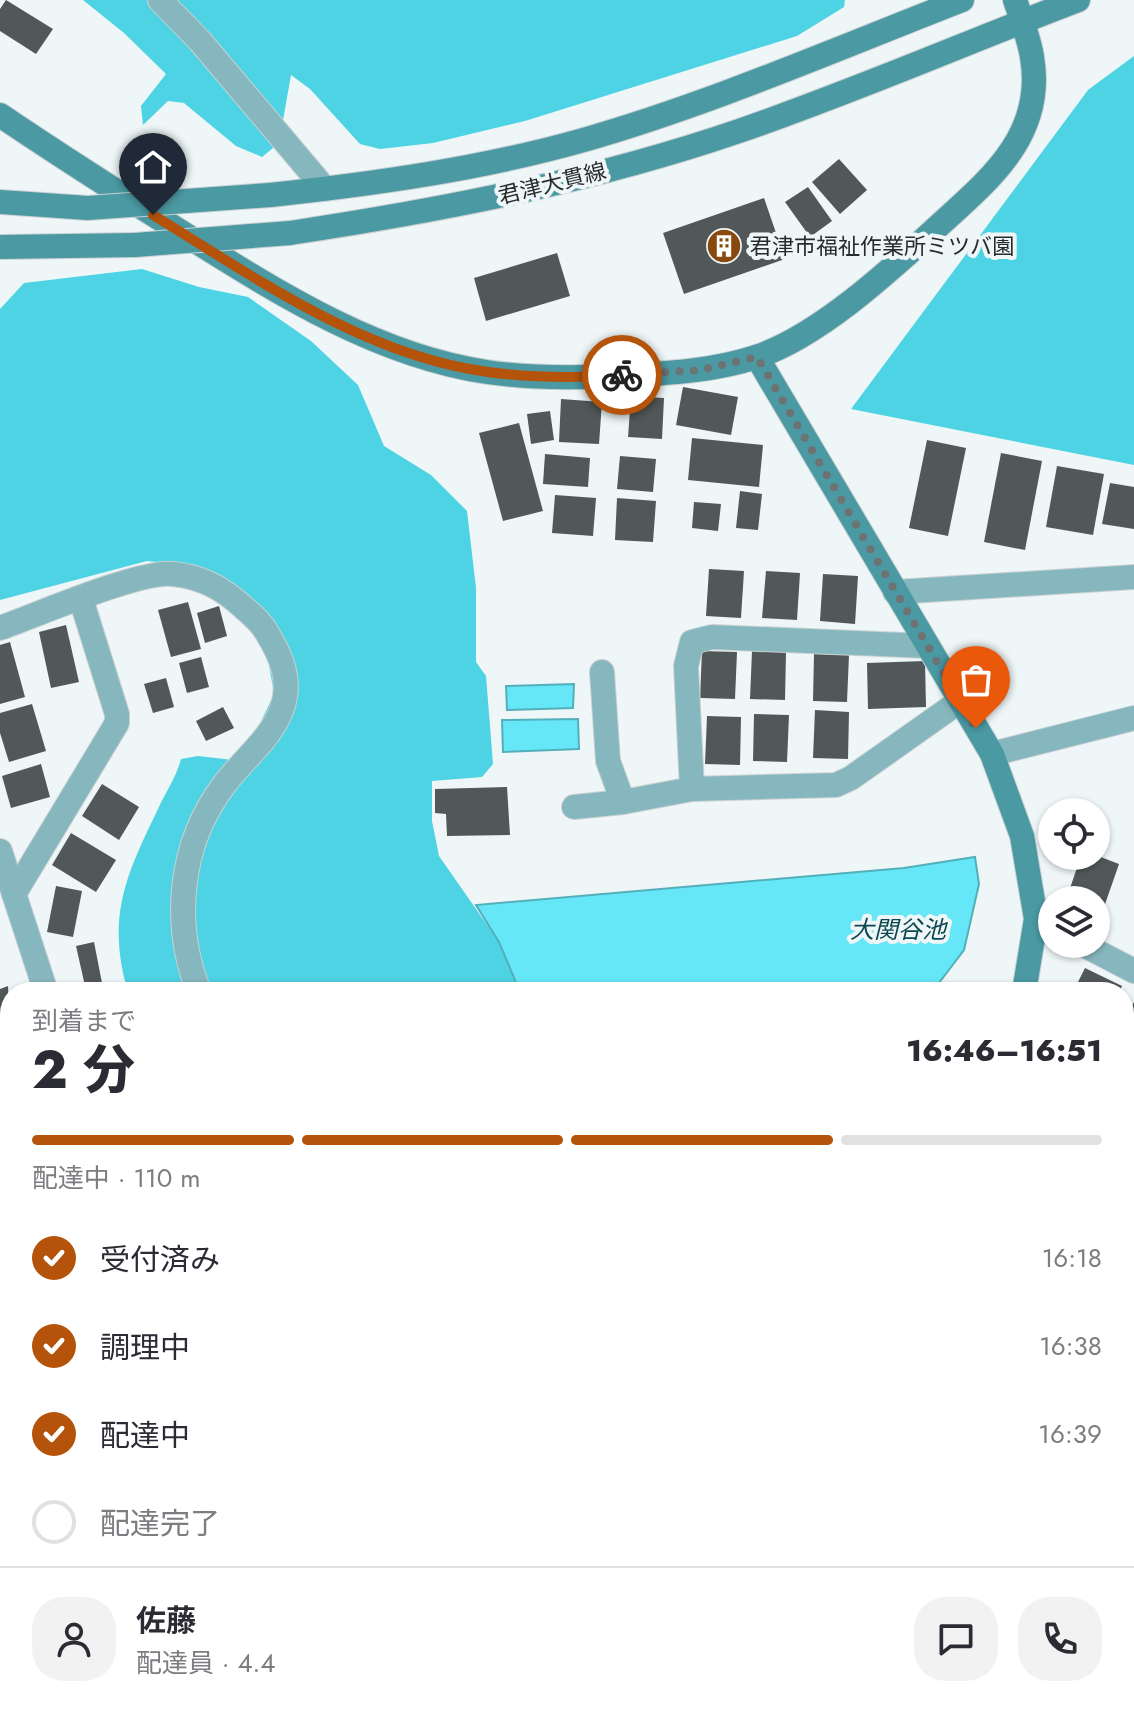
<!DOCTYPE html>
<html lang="ja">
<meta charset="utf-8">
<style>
:root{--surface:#fff;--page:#f2f2f3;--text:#2b2b33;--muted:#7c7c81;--line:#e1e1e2;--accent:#b45309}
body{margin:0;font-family:Jost,"Noto Sans JP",sans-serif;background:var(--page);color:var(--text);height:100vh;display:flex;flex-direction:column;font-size:30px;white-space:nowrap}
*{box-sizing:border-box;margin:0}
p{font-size:26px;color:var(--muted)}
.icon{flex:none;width:44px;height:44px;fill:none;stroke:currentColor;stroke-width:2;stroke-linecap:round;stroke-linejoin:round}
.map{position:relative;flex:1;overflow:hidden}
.drawer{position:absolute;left:0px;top:982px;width:1134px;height:746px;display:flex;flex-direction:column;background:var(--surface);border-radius:32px 32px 0 0;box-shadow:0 2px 6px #0004}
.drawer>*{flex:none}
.fabs{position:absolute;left:1038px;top:798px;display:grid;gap:16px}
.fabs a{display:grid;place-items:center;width:72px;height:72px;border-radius:50%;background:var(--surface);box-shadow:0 2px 6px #0004;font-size:40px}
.pin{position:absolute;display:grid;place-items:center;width:68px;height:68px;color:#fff;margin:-82px -34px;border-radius:50% 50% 50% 0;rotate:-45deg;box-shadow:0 0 8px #0007}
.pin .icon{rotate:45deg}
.courier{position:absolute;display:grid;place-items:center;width:80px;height:80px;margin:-40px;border:6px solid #b45309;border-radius:50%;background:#fff;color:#222;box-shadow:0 2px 10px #0007}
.overview em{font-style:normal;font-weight:800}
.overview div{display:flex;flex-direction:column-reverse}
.overview{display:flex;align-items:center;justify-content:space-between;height:136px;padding:0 32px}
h1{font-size:52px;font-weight:800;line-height:60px}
.bar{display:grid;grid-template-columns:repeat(4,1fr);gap:12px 8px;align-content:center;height:96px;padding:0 32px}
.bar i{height:10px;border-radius:6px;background:var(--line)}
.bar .active{background:var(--accent)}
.bar p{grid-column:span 4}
.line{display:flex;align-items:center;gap:20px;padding:0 32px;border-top:2px solid var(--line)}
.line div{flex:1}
.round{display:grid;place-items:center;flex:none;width:84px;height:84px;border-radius:32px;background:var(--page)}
ol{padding:0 32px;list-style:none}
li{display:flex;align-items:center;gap:24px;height:88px}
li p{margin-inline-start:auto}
li .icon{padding:8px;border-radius:50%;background:var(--accent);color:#fff;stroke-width:4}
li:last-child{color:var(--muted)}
li i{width:44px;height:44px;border:4px solid var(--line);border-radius:50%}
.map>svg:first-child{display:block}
</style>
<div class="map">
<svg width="1134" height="1727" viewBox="0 0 1134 1727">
<rect width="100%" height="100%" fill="#eef6f7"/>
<!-- forest -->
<g fill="#4ed3e4">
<path d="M83,0H845L844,7L797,36L525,121L433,143L380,149L360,144L310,89L291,75L279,143L262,157L236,146L184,103L168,101L143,125L141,106L166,74L124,33Z"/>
<path d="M1134,56V465L851,409L1088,90Z"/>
<path d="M142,269L199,287L248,297L311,341L358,385L384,446L431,475L467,511L476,588V662L486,676L493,764L482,777L432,781V821L439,856L499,942L520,992H128C106,918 126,875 158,809C166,791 176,778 181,759L198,756L242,761L274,694L269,665L254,629L193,566L147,561L0,600V309L24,283Z"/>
<path d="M10,1295V1388L0,1399V1296L2,1299Z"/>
<path d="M0,1482L10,1494V1718H350L351,1727H0Z"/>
</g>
<!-- water -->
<g fill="#65e7f8" stroke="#53afba" stroke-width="2">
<path d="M574,684L573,708L507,710L506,686Z"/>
<path d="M578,719L579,749L503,752L502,720Z"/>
<path d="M975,857L979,884L964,950L932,992H520L499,942L476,905L904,868Z"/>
<path d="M0,1552L10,1566V1718H299L302,1727H0Z"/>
</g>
<!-- building -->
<g fill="#525859">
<path d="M6,0L53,29L36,54L0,31V9Z"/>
<path d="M839,159L867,190L840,214L812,182Z"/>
<path d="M808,187L832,221L810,237L785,202Z"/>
<path d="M764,198L785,259L684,294L663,233Z"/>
<path d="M557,253L570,296L486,321L474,278Z"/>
<path d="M683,387L738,397L731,435L676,425Z"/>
<path d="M631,396L664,398L662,439L628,437Z"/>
<path d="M561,399L602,402L599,444L559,442Z"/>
<path d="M550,411L554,440L531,444L527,414Z"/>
<path d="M519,423L543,511L503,521L479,433Z"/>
<path d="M692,438L763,445L759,487L688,480Z"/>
<path d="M927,440L966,448L948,536L909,528Z"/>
<path d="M1001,453L1042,461L1025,550L984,542Z"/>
<path d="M545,454L590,458L588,487L543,484Z"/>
<path d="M620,456L656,459L653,492L617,489Z"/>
<path d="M1057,466L1104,474L1093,535L1046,527Z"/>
<path d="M1110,483L1134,487V529L1102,524Z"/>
<path d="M740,491L762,494L758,530L736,528Z"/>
<path d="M555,495L596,498L593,536L552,533Z"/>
<path d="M617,498L656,501L653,542L615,540Z"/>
<path d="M694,502L721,504L718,531L692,528Z"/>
<path d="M709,569L744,571L741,618L706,616Z"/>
<path d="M766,571L800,573L797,620L762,618Z"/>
<path d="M823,574L858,576L855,624L820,621Z"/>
<path d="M188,602L201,649L171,657L158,610Z"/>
<path d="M219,606L227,636L205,643L197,613Z"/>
<path d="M66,625L79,682L51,688L39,632Z"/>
<path d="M10,642L25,697L0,704V645Z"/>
<path d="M702,651L737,652L735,699L700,698Z"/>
<path d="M752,651L786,652L785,700L750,699Z"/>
<path d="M814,654L849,655L847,702L813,701Z"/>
<path d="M201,657L209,687L187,693L179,663Z"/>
<path d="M925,661L926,707L868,709L867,663Z"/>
<path d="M166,678L174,707L153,713L144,684Z"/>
<path d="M32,704L46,751L9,762L0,733V713Z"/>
<path d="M223,707L234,728L206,741L196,721Z"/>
<path d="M815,710L849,712L848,759L813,758Z"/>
<path d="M754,714L789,715L787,762L753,761Z"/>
<path d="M707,716L741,717L740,765L705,764Z"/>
<path d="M41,764L50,797L11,808L2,776Z"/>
<path d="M102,784L139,807L119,840L82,816Z"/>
<path d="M507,787L510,835L447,836L446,814L435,813V789Z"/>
<path d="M71,833L116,860L96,892L52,865Z"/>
<path d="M1081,856H1098L1119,864L1103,910L1096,908V900L1067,897Z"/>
<path d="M56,886L82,891L73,937L47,932Z"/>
<path d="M94,942L102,983L85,986L76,946Z"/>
<path d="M1085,968L1122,986L1119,992H1073Z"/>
<path d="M8,986L10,1031L0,1034V989Z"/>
<path d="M1134,1002V1040L1124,1035V1021Z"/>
<path d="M1124,1050L1134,1055L1132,1095L1124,1091Z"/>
<path d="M10,1054V1088L4,1090L0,1058Z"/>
<path d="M10,1191V1279L0,1252V1213L6,1211L0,1195Z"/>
<path d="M1134,1198V1240L1124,1235V1221Z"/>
<path d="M1124,1312L1134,1317L1124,1345Z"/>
<path d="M1134,1417V1447L1124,1442Z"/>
<path d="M1124,1461L1134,1466V1535L1124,1529Z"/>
<path d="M1134,1554V1587L1124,1582V1573Z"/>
<path d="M1124,1601L1134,1606V1659L1131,1657L1124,1670Z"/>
<path d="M449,1718H500L503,1727H452Z"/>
<path d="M624,1718H642L651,1727H615Z"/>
<path d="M815,1718H862L857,1727H811Z"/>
<path d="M987,1718H1018L1024,1721L1022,1727H982Z"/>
<path d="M1052,1718H1095L1090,1727H1058L1050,1722Z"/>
</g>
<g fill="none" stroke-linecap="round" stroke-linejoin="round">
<!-- street casing -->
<g stroke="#cad1d2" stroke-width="26">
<g id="street">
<path d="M160,0L200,41L325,189"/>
<path d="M895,592L1134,577"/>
<path d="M0,628C37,615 140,570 173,574C202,577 222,588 243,607C252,615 261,622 267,633C281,656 292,680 282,708C272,738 243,759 224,785C179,844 172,924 199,992"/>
<path d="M602,672L608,761L623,802"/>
<path d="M992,754L1134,718"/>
<path d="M692,789L686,666L692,642L712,637L927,646"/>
<path d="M574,807L623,802L692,789L836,785L851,778L960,701"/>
<path d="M0,851L46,992"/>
<path d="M14,894L117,723V714L81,599"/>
<path d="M1082,944L1134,971"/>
<path d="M0,1181L10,1178"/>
<path d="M1124,1401L1134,1382"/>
<path d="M1124,1688L1134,1693"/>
<path d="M359,1718L360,1727"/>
<path d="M951,1727L956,1718"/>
<path d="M1127,1727L1134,1714"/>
</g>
</g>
<!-- secondary casing -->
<g stroke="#cad1d2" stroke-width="26">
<g id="secondary">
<path d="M0,115C62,157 125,197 189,237C280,294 378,356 487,372C535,379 585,378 632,375C673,373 717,370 756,357C817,337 886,274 933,231C985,183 1046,138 1032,57C1029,38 1021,18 1015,0"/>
<path d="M270,195C373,184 480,169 580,141C710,104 836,49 962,0"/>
<path d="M0,202L88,208"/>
<path d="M290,233C442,210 593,181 739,131C853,92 965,43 1078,0"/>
<path d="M0,247L135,245"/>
<path d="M757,357L992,754L1022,836L1036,919L1024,992"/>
<path d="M740,1727L748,1718"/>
</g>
</g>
<!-- street -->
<use href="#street" stroke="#87b7be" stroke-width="24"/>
<!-- secondary -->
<use href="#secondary" stroke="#4a99a3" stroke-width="24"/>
<!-- secondary-bridge casing -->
<g stroke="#cad1d2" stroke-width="26" stroke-linecap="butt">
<g id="secondary-bridge">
<path d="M88,208L270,195"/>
<path d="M135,245L290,233"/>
</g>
</g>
<!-- secondary-bridge -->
<use href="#secondary-bridge" stroke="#4a99a3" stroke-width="24"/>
</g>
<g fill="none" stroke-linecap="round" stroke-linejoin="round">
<!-- done -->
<path stroke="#6d7272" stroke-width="8" stroke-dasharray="0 14.4" d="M622,375L700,370L757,357L976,728"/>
<!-- route -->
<path stroke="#b45309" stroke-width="10" d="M153,215C256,278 365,356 488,372C532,378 578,378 622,375"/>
</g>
<!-- icons -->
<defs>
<g id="building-disc" transform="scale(1.8)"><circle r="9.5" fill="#87490d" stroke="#eef6f7"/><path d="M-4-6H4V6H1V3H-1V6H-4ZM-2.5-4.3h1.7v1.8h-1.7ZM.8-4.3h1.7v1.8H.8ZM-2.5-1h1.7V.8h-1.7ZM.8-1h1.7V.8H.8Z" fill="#fff"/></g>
</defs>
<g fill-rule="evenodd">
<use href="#building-disc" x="724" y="246"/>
</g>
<g text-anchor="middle" stroke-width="8" stroke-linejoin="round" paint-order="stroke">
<!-- street labels -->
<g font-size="22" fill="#282b2b" stroke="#eef6f7">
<text transform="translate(552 183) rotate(-14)" y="8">君津大貫線</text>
</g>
<!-- poi labels -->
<g font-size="22" fill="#282b2b" stroke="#eef6f7" text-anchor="start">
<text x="750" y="254">君津市福祉作業所ミツバ園</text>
</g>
<!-- water labels -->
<g font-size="24" font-style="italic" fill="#0c484f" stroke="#eef6f7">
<text x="898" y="938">大関谷池</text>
</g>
</g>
</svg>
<div class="fabs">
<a><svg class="icon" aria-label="locate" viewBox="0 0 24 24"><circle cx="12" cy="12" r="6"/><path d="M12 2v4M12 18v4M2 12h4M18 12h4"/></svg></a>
<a><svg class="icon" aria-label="layers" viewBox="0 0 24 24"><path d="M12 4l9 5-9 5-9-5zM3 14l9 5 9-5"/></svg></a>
</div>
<div class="pin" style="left:976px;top:728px;background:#ea580c"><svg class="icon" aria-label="bag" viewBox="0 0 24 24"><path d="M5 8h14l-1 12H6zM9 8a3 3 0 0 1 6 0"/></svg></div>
<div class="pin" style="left:153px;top:215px;background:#1f2937"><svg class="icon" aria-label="home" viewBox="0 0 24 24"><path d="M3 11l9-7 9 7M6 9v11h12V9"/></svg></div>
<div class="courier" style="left:622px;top:375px"><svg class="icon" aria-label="bike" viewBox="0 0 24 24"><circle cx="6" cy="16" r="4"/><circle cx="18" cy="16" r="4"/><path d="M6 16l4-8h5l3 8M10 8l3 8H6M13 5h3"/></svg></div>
<section class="drawer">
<div class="overview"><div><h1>2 分</h1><p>到着まで</p></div><em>16:46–16:51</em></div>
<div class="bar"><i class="active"></i><i class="active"></i><i class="active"></i><i></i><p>配達中 · 110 m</p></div>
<ol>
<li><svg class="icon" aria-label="check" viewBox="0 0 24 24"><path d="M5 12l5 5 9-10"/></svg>受付済み<p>16:18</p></li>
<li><svg class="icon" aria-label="check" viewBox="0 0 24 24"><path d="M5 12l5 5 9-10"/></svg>調理中<p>16:38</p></li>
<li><svg class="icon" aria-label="check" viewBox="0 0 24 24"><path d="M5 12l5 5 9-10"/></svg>配達中<p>16:39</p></li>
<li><i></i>配達完了</li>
</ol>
<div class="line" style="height:144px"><a class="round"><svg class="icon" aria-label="person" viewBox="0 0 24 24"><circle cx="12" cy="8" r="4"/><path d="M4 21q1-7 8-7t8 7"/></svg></a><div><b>佐藤</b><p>配達員 · 4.4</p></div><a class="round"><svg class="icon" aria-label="chat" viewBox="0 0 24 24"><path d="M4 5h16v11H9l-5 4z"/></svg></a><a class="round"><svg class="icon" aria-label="phone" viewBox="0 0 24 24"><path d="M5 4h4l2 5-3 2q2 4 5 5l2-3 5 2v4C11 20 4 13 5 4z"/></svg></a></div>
</section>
</div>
